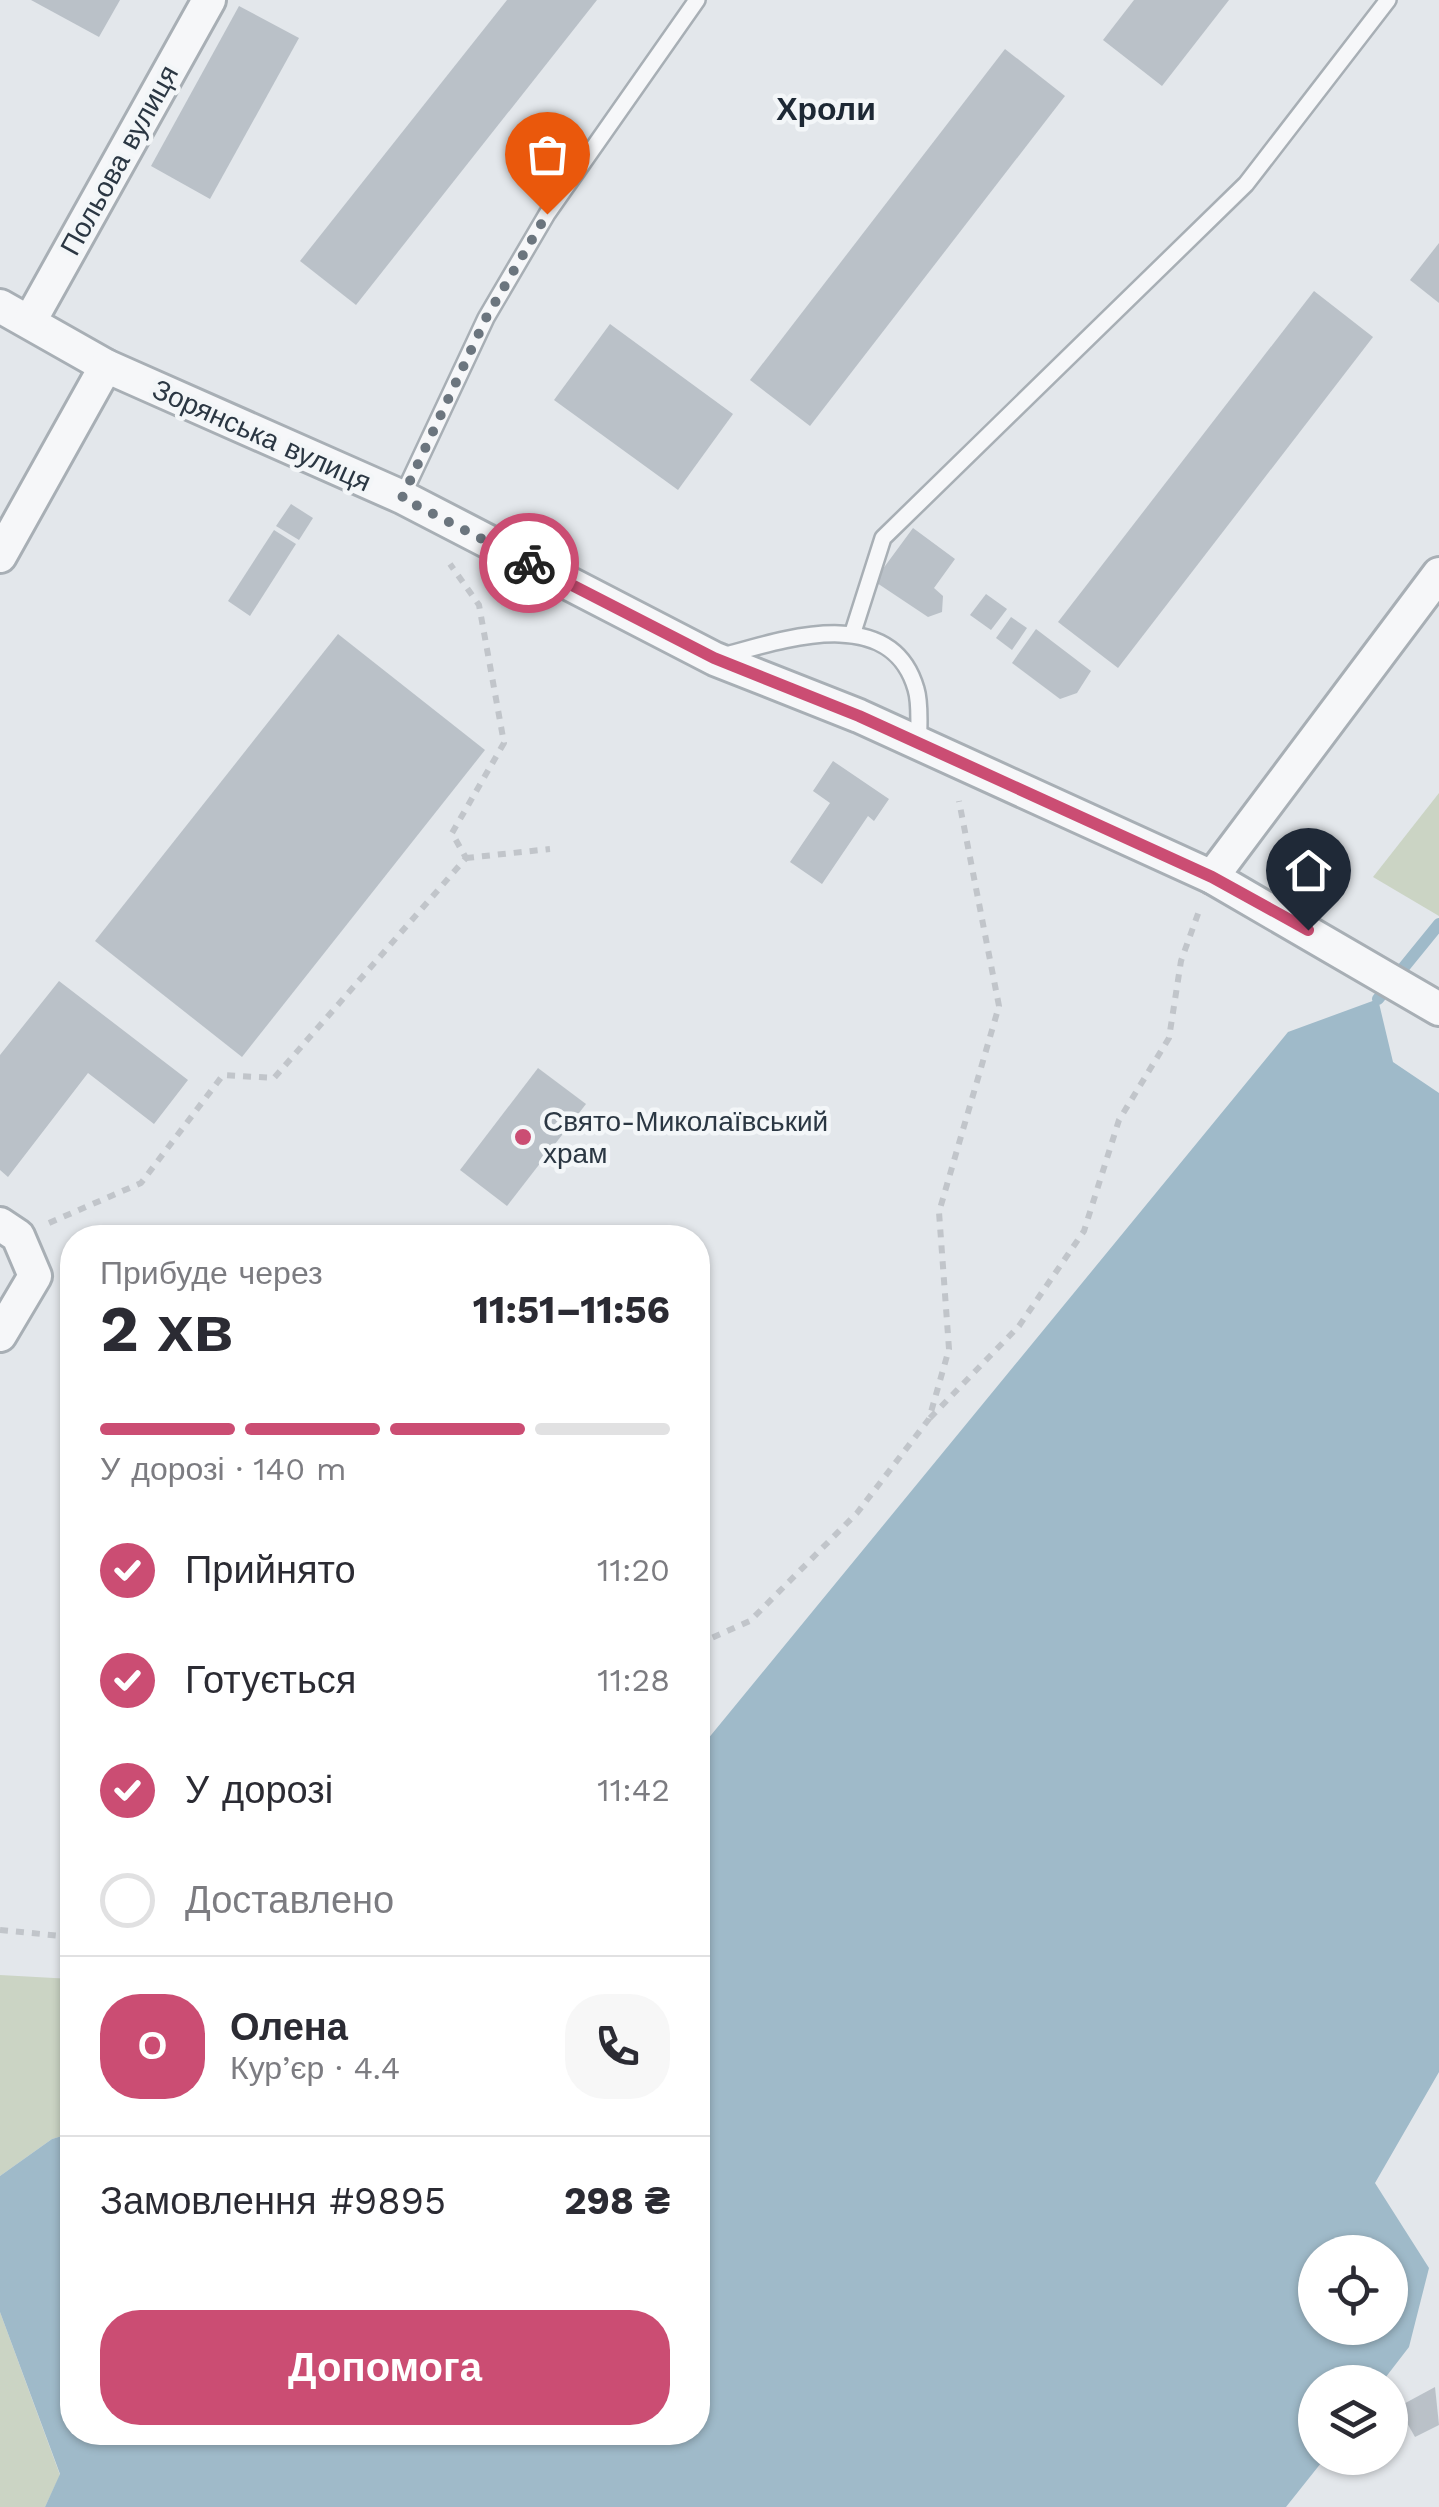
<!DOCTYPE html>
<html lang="uk">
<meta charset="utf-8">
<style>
:root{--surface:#fff;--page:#f7f7f7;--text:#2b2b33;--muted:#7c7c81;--line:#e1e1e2;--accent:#cb4d73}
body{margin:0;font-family:"Work Sans",sans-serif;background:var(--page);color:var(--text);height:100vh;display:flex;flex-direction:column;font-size:38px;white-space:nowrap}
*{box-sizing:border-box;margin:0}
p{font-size:32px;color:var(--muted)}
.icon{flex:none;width:55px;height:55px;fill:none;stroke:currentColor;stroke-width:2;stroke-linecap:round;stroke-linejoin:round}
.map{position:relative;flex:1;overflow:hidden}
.details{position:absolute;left:60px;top:1225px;width:650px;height:1220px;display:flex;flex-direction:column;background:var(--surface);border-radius:40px;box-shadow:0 2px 8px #0004}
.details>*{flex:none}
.controls{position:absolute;left:1298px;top:2235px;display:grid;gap:20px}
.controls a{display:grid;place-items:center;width:110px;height:110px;border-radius:50%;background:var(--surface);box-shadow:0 2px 8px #0004;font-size:50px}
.pin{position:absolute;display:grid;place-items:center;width:85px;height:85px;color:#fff;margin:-102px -42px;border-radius:50% 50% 50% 0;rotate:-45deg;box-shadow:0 0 10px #0007}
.pin .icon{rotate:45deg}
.courier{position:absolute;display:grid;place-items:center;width:100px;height:100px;margin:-50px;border:8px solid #cb4d73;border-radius:50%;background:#fff;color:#222;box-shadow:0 2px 12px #0007}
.summary em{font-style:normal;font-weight:700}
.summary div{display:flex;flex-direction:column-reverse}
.summary{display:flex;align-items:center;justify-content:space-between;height:170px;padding:0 40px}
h1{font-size:65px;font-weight:700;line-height:75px}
.bar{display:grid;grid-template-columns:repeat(4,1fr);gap:15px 10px;align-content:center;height:120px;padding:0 40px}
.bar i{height:12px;border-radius:8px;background:var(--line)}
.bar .on{background:var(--accent)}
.bar p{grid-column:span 4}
.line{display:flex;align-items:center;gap:25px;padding:0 40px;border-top:2px solid var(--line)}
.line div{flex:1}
.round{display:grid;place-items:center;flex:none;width:105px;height:105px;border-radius:40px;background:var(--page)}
ol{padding:0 40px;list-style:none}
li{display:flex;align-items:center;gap:30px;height:110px}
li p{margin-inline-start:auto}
li .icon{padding:10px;border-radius:50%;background:var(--accent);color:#fff;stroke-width:4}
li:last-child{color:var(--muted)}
li i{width:55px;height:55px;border:5px solid var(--line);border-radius:50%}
.primary-button{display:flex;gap:20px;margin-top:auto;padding:20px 40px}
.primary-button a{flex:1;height:115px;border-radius:40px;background:var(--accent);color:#fff;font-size:40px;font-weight:700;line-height:115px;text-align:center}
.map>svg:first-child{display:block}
</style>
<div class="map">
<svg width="1439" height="2507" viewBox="0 0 1439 2507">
<rect width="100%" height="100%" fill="#e3e7eb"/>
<!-- green -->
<g fill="#cbd4c4">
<path d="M1439,793V916L1373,877Z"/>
<path d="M0,1975L72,1979V2133L52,2139L0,2176Z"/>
<path d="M0,2312L60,2475L45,2507H0Z"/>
</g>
<!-- water -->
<path fill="#9fbac9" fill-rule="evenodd" d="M1378,999L1393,1062L1439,1093V2072L1375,2183L1429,2268L1409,2347L1382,2382H1315V2458H1325L1286,2507H45L60,2474L0,2312V2176L52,2139L72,2133V2432H698V1751L1288,1032ZM1315,2252H1390V2328H1315Z"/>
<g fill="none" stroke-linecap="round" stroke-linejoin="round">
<!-- stream -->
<path stroke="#9fbac9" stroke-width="12" d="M1378,999L1439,924"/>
</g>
<!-- building -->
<g fill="#bac1c8">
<path d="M31,0H120L99,37Z"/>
<path d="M507,0H597L356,305L300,261Z"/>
<path d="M1134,0H1229L1162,86L1103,40Z"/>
<path d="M239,6L299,38L210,199L151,166Z"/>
<path d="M1005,49L1065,96L810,426L750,380Z"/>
<path d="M1439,243V303L1410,280Z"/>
<path d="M1314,291L1373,337L1118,668L1058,622Z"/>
<path d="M610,324L733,414L678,490L554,400Z"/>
<path d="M291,504L313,518L299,540L276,526Z"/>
<path d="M913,528L955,559L934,588L943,596L942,612L928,617L874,581Z"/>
<path d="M274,530L296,544L250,616L228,601Z"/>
<path d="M986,594L1007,609L991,630L970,615Z"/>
<path d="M1011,617L1027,628L1012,650L996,638Z"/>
<path d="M1036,629L1091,671L1077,693L1060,699L1012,663Z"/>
<path d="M338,634L485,750L242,1057L95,941Z"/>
<path d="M833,761L889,799L874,821L868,816L822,884L790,862L830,803L813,791Z"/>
<path d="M59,981L188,1080L154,1124L88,1073L8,1177L0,1170V1055Z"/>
<path d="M538,1068L586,1104L507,1206L460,1170Z"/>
<path d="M1435,2387L1439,2425L1415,2437L1398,2407Z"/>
</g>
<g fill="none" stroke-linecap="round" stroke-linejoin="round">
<!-- lane casing -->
<g stroke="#a8afb5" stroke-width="20">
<g id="lane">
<path d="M402,497L486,318L547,214L697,0"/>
<path d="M853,632L883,538L1246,184L1388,0"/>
<path d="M723,656C781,640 891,602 916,689C921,705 918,727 919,744"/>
</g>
</g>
<!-- street casing -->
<g stroke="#a8afb5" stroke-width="38">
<g id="street">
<path d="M0,306L106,366L402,497L715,659L859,716L1212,877L1439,1009"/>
<path d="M30,321L209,0"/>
<path d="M0,556L106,366"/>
<path d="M1212,877L1439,574"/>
<path d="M0,1224L18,1236L35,1276L0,1335"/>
</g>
</g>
<!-- path -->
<g stroke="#c1c5ca" stroke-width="6" stroke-dasharray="8 8" stroke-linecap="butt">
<path d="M466,858L550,849"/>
<path d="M49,1223L141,1183L223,1075L274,1078L466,858L452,833L504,743L479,605L450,564"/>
<path d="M930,1418L1019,1326L1084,1231L1119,1120L1169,1038L1181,961L1199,911"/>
<path d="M698,1644L750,1621L857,1513L929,1419L949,1349L939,1212L999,1006L959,801"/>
<path d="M0,1930L72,1937"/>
</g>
<!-- lane -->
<use href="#lane" stroke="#f6f7f9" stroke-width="15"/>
<!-- street -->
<use href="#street" stroke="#f6f7f9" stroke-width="32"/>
</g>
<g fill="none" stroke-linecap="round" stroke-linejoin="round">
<!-- done -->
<path stroke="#6b757e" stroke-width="10" stroke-dasharray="0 18" d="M529,563L402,498L486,318L547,214"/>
<!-- route -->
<path stroke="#cb4d73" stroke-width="12" d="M529,563L714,658L859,716L1212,877L1308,930"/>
</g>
<!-- markers -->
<circle fill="#cb4d73" stroke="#f3f6f8" stroke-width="4" cx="523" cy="1137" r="10"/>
<g text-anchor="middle" stroke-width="9" stroke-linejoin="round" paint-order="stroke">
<!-- street labels -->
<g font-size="28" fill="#2b3743" stroke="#f3f6f8">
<text transform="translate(119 160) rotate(-61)" y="10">Польова вулиця</text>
<text transform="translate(262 435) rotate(24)" y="10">Зорянська вулиця</text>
</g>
<!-- poi labels -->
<g font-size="28" fill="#2b3743" stroke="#f3f6f8" text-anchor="start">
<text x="543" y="1131">Свято-Миколаївський<tspan x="543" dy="32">храм</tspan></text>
</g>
<!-- quarter labels -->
<g font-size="32" font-weight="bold" fill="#1d2834" stroke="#f3f6f8">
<text x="826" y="120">Хроли</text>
</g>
</g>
</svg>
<div class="controls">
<a><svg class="icon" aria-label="locate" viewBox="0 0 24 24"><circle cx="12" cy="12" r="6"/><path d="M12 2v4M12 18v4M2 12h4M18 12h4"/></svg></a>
<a><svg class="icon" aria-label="layers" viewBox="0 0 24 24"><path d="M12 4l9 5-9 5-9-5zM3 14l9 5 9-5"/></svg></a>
</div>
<div class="pin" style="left:547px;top:214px;background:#ea580c"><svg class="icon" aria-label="bag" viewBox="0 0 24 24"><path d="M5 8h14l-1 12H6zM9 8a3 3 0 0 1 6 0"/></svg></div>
<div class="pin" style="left:1308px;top:930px;background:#1f2937"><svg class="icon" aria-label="home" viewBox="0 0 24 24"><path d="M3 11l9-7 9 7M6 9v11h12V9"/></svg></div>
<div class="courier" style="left:529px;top:563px"><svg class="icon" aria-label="bike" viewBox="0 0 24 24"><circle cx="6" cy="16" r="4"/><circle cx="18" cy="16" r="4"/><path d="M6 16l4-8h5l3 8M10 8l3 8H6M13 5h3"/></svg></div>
<section class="details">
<div class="summary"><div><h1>2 хв</h1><p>Прибуде через</p></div><em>11:51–11:56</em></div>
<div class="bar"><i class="on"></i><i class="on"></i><i class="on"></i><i></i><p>У дорозі · 140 m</p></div>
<ol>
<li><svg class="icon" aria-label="check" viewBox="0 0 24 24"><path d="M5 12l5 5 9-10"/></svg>Прийнято<p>11:20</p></li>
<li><svg class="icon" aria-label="check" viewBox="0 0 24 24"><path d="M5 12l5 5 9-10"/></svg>Готується<p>11:28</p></li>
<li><svg class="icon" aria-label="check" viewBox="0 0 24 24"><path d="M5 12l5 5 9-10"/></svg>У дорозі<p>11:42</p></li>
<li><i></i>Доставлено</li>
</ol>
<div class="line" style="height:180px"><b class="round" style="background:var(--accent);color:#fff">О</b><div><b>Олена</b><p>Кур’єр · 4.4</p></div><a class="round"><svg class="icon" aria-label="phone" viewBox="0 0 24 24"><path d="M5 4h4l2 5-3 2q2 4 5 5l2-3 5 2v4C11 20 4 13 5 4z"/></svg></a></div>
<div class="line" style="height:130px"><div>Замовлення #9895</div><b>298 ₴</b></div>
<div class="primary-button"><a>Допомога</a></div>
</section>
</div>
